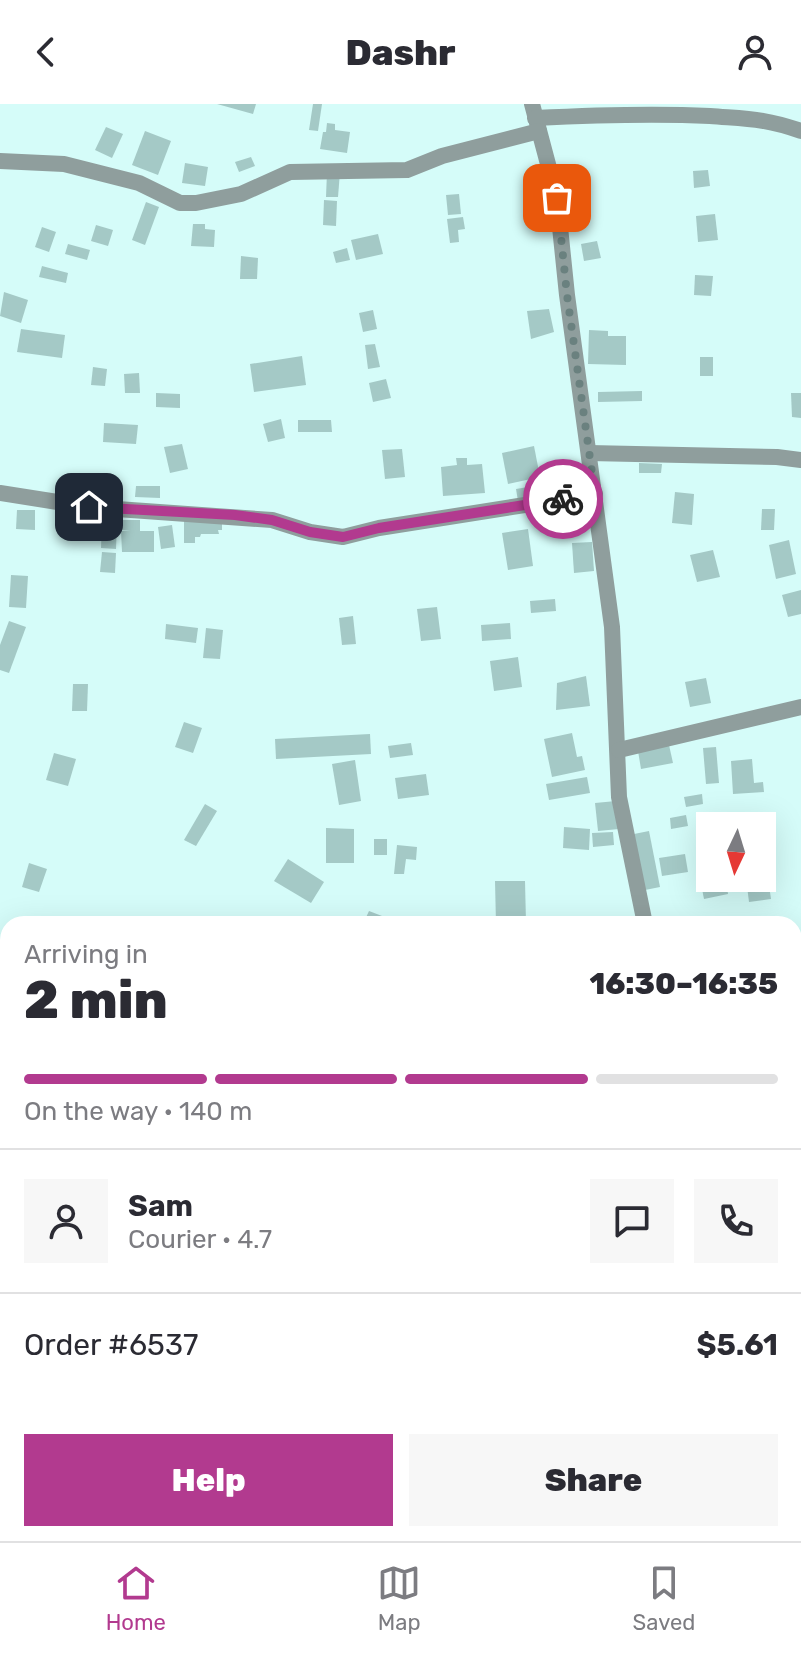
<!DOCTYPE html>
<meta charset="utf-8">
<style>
:root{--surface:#fff;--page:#f7f7f7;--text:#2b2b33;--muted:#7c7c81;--line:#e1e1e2;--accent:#b23a8f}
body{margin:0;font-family:Rubik,sans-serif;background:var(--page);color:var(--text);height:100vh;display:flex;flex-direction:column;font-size:30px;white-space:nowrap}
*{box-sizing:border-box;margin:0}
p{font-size:26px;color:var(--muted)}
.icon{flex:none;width:44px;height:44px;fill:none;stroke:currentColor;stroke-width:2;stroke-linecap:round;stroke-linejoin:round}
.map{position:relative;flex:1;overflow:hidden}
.details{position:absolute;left:0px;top:812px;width:802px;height:626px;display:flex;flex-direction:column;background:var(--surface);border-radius:24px 24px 0 0;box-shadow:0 8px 32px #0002}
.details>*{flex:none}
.needle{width:52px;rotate:184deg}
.fabs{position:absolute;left:696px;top:708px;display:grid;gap:16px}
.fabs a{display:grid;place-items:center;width:80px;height:80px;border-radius:0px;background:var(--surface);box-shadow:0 8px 32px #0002;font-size:40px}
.pin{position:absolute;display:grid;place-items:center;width:68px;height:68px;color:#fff;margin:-34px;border-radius:16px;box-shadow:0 4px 12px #0006}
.courier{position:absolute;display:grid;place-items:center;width:80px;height:80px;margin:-40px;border:6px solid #b23a8f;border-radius:50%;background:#fff;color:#222;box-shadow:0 2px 10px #0007}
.headline em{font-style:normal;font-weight:800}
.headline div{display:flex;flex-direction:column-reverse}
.headline{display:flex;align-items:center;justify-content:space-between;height:136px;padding:0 24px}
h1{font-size:52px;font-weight:800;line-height:60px}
.bar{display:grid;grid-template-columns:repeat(4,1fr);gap:12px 8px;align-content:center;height:96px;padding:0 24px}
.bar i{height:10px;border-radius:6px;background:var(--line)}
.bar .current{background:var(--accent)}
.bar p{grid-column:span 4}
.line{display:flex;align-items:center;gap:20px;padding:0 24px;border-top:2px solid var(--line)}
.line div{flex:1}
.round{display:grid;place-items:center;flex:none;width:84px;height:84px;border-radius:0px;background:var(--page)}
.primary-button{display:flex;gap:16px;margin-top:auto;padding:16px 24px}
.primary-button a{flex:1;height:92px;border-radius:0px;background:var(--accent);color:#fff;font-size:32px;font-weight:800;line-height:92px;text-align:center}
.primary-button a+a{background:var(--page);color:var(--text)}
header{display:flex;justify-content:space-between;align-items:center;height:104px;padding:0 24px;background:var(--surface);font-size:36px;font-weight:800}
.dock{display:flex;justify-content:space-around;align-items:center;height:112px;border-top:2px solid var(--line);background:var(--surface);font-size:22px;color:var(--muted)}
.dock a{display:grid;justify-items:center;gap:4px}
.dock .current{color:var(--accent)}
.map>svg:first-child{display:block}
</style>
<header><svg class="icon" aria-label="back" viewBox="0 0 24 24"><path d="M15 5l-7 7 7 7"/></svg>Dashr<svg class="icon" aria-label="person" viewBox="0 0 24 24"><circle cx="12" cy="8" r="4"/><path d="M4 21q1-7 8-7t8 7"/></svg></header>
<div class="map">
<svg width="801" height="1437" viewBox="0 0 801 1437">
<rect width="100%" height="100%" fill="#d5fcf9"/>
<!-- building -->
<g fill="#a4c9c6">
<path d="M217,0H256L253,10Z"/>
<path d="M313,0H322L318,27L309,26Z"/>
<path d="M327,19L335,20V26L350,28L347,49L320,45L323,28H326Z"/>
<path d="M106,23L123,30L112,54L95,46Z"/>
<path d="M145,27L171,37L158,71L132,61Z"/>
<path d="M251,53L255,62L239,68L235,58Z"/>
<path d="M185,59L208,63L205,82L182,79Z"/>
<path d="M708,66L710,82L694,84L693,67Z"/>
<path d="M327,68H340L338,93H326Z"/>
<path d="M459,90L461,110L448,111L446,91Z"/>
<path d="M324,96L337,97L336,122L323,121Z"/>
<path d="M146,98L159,103L145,141L132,136Z"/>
<path d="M715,110L718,136L698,138L696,112Z"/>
<path d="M463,113L465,125L458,126L459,138L450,139L447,115Z"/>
<path d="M193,120H205V125L215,126L214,143L191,142Z"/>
<path d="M96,121L113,126L108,142L91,137Z"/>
<path d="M42,123L56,128L49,148L35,143Z"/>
<path d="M378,130L383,150L356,156L351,136Z"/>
<path d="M597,137L601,154L584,157L581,140Z"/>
<path d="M68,140L90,146L87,156L65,150Z"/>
<path d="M347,144L350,156L336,159L333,148Z"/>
<path d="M241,152L258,154L257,175H240Z"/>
<path d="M42,162L68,169L66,179L39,173Z"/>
<path d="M695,171L713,172L711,192L694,191Z"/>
<path d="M4,188L28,196L21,219L0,212Z"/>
<path d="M549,205L554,228L531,235L527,207Z"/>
<path d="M373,206L377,225L363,228L359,209Z"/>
<path d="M21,225L65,231L62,254L17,248Z"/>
<path d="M589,226L608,227V232H626V261L588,260Z"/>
<path d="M375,240L380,263L368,265L365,241Z"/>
<path d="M302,252L306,281L254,288L250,260Z"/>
<rect x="700" y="253" width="13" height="19"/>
<path d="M93,263L107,265L105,282L91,281Z"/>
<path d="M139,269L140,289H125L124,270Z"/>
<path d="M386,275L391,294L373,298L369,279Z"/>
<path d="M642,287V297L598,298V288Z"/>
<path d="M156,289L180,290V304L156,303Z"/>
<path d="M791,289H801V314L792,313Z"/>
<path d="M281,315L285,334L268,338L263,320Z"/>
<path d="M298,316H331L332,328H298Z"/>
<path d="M104,319L138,321L136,340L103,338Z"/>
<path d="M182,340L188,365L170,369L164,343Z"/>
<path d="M534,342L540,373L508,380L502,349Z"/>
<path d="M402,345L405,373L385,375L382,346Z"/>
<path d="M456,354H467V361L482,360L485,389L443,392L441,363L457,361Z"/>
<path d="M639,359L662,360L661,369H639Z"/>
<path d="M61,374L76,378L73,390L57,386Z"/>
<path d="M136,382H160V394L135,393Z"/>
<path d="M534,382L536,394L518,397L516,385Z"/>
<path d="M675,388L694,390L692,421L672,419Z"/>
<path d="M762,405H775L774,426H761Z"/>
<path d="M17,406H35V426L16,425Z"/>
<path d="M184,415H222V426H218L219,430H201L200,433H195V439H184Z"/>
<path d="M120,416H140V427H154V448H122L121,427L130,426H120Z"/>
<path d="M102,418H117L116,445L101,444Z"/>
<path d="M172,421L175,443L161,445L158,423Z"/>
<path d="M528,425L533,462L508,466L502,429Z"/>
<path d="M789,436L796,470L776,475L769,441Z"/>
<path d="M592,438L594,467L574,469L572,439Z"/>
<path d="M713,446L720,473L697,478L690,451Z"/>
<path d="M102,448L116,449L115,469L100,468Z"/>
<path d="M11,471L28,472L26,504L9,503Z"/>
<path d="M801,486V510L788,513L782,491Z"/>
<path d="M555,495L556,507L531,509L530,497Z"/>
<path d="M437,503L441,535L421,537L417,505Z"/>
<path d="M353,512L356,540L342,541L339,514Z"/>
<path d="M9,517L26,523L9,569L0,566V541Z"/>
<path d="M510,519L511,535L482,537L481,521Z"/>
<path d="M166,520L198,524L196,539L165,535Z"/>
<path d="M206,524L223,526L220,555L203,554Z"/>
<path d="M518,553L522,583L494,587L490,557Z"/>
<path d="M586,572L590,602L556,606L557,579Z"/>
<path d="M706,574L711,599L690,603L685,578Z"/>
<path d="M73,580H88L87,607H72Z"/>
<path d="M184,618L202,624L193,649L175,643Z"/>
<path d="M572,629L577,653L582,652L585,666L552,673L544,635Z"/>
<path d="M370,630L371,650L276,655L275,635Z"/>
<path d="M411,639L413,651L390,654L388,642Z"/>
<path d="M669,641L673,659L641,665L638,647Z"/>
<path d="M716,643L719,679L706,680L703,644Z"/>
<path d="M54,649L76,655L68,682L46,676Z"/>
<path d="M752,655L754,679L763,678L764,688L733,690L731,657Z"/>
<path d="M355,656L361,697L339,701L332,660Z"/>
<path d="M426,670L429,691L398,695L395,674Z"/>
<path d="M587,673L590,689L549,696L546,680Z"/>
<path d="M702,690L703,700L686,703L684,693Z"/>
<path d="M616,697L619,725L598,727L595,699Z"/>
<path d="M205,700L217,707L196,742L184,736Z"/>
<path d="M686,711L688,722L671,725L670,714Z"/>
<path d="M564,723L590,725L589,746L563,744Z"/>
<path d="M326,724L354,725V759H326Z"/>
<path d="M649,727L660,783L645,786L634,730Z"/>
<path d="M613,728L614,741L593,743L592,729Z"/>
<rect x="374" y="735" width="13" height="16"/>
<path d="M397,741L417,743L416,756L406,755L404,770H394Z"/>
<path d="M685,750L688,768L662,772L659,754Z"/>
<path d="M288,755L324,778L311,799L274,777Z"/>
<path d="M29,759L47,765L39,788L22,783Z"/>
<path d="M746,774H759L760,783L769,781L771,795L749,798Z"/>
<path d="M726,775L728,790L704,795L701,780Z"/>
<path d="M495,777H525L526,819L496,820Z"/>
<path d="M369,807L382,812L378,820H363Z"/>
<path d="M0,998L8,999V1043L0,1042Z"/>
</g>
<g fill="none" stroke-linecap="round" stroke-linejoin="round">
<!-- street -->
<g stroke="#8f9e9d" stroke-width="16">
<path d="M532,0L557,94L567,191L612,523L619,693L645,820"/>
<path d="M535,14C594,11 651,9 710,12C747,15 764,14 801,27"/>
<path d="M0,57L64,60L139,79L180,99H196L241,90L290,68L407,66L442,52L539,27"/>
<path d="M589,349L777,353L801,356"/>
<path d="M0,389L89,403L272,416L310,428L343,433L379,424L595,390"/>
<path d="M619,646L801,603"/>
<path d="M0,935H8"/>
<path d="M794,1260L801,1265"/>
<path d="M667,1430L669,1437"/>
</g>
</g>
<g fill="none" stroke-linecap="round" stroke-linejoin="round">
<!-- done -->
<path stroke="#6a817f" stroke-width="8" stroke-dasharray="0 14.4" d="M557,94L567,191L595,390L563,395"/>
<!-- route -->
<path stroke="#b23a8f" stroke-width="10" d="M89,403L235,411L272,416L310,428L343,433L379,424L563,395"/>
</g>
</svg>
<div class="fabs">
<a><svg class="needle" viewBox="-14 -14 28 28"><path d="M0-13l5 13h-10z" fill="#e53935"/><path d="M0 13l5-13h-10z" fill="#7c7c81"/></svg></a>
</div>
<div class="pin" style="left:557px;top:94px;background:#ea580c"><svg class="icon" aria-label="bag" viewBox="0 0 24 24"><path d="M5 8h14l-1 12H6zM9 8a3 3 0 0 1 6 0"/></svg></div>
<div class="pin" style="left:89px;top:403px;background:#1f2937"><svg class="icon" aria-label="home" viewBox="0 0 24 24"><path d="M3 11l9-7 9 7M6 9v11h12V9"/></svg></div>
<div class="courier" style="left:563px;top:395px"><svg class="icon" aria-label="bike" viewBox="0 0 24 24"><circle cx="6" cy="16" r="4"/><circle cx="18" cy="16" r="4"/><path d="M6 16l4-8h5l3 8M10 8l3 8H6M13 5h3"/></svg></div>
<section class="details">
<div class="headline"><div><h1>2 min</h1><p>Arriving in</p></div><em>16:30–16:35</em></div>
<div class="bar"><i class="current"></i><i class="current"></i><i class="current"></i><i></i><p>On the way · 140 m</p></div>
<div class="line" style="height:144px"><a class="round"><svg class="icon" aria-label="person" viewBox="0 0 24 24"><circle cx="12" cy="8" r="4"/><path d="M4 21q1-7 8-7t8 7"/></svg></a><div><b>Sam</b><p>Courier · 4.7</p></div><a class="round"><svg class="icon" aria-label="chat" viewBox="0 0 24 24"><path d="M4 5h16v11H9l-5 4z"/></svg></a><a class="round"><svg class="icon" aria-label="phone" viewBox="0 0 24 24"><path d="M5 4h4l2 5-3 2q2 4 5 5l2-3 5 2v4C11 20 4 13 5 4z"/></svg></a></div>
<div class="line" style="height:104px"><div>Order #6537</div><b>$5.61</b></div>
<div class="primary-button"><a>Help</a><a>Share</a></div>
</section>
</div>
<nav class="dock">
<a class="current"><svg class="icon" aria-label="home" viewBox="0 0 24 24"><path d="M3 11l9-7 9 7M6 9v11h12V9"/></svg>Home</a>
<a><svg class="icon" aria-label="map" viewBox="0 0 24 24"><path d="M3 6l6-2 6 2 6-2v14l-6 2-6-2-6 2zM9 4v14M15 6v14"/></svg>Map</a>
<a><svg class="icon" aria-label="saved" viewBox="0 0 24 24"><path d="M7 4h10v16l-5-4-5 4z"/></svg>Saved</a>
</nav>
